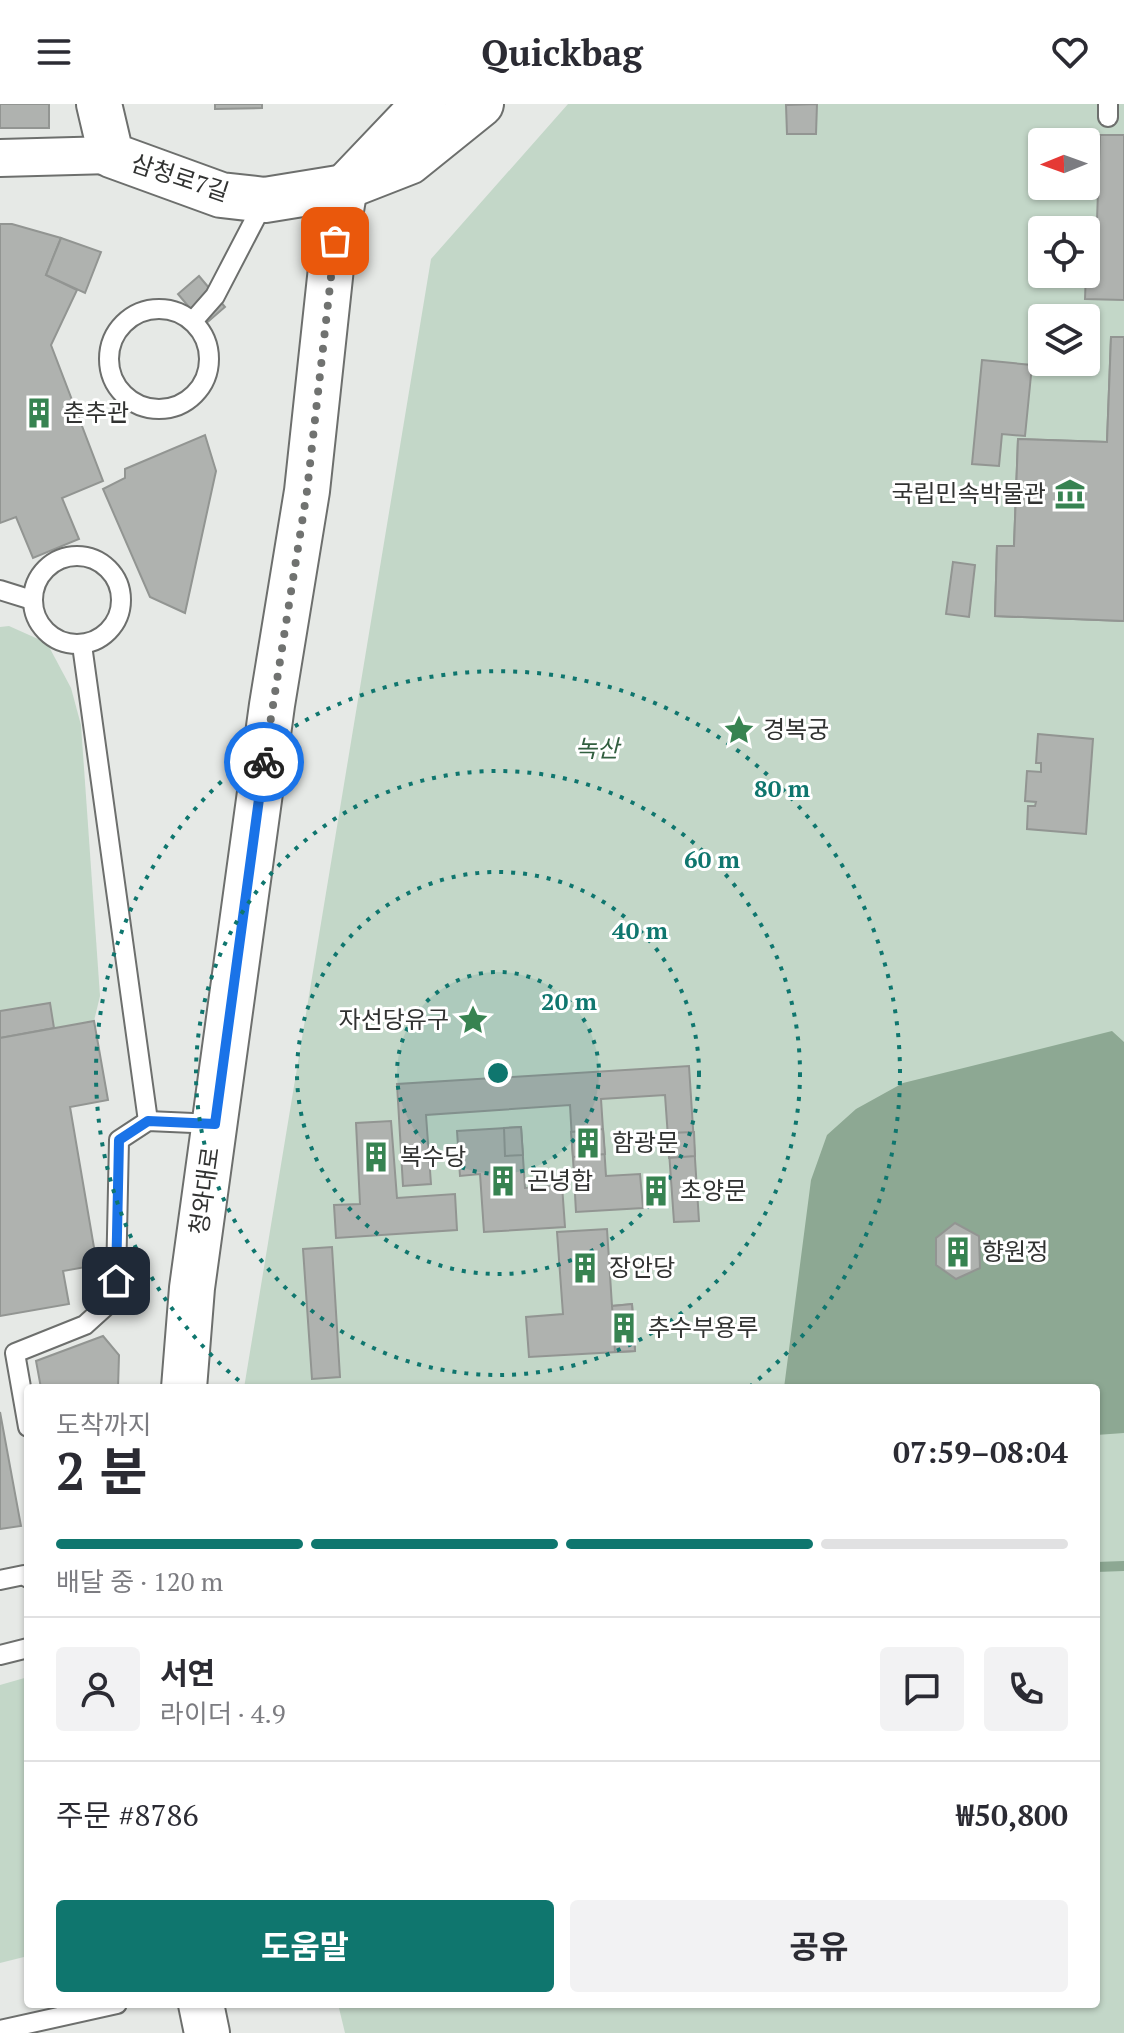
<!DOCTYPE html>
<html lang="ko">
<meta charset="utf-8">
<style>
:root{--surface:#fff;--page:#f2f2f3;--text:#2b2b33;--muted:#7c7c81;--line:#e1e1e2;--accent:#0f766e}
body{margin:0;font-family:"PT Serif","Noto Sans KR",serif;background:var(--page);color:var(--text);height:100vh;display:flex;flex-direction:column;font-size:30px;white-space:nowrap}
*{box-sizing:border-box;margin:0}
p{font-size:26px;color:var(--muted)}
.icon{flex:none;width:44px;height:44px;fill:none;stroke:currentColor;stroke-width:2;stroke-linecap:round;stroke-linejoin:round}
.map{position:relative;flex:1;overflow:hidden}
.side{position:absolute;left:24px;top:1280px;width:1076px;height:624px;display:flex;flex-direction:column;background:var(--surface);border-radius:8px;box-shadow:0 2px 6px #0004}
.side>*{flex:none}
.needle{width:52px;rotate:269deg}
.tools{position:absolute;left:1028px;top:24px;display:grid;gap:16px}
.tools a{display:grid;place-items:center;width:72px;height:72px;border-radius:8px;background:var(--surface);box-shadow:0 2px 6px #0004;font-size:40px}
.pin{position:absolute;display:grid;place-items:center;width:68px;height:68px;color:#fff;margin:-34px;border-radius:16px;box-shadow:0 4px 12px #0006}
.courier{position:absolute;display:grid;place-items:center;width:80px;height:80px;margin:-40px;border:6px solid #1a73e8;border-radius:50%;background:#fff;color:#222;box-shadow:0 2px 10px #0007}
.summary em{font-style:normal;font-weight:700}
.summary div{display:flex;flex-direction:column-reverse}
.summary{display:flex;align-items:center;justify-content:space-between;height:136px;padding:0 32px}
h1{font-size:52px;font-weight:700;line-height:60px}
.bar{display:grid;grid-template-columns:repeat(4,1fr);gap:12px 8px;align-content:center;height:96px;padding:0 32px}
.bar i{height:10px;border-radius:6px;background:var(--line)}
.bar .selected{background:var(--accent)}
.bar p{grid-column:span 4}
.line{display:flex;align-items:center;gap:20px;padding:0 32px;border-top:2px solid var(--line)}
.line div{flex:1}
.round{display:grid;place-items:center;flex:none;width:84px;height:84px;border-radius:8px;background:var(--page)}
.cta{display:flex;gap:16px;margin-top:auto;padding:16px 32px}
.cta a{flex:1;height:92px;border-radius:8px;background:var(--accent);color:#fff;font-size:32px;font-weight:700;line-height:92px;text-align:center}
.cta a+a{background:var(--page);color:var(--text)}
header{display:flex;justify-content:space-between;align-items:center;height:104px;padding:0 32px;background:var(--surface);font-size:36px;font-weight:700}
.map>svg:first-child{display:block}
</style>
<header><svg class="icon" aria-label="menu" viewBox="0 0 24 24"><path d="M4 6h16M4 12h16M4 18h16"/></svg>Quickbag<svg class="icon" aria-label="heart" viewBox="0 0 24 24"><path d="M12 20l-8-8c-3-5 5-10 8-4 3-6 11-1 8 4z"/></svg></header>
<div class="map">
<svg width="1124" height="1929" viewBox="0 0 1124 1929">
<rect width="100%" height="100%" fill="#e6e9e6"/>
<!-- green -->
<g fill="#c3d7c8" fill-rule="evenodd">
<path d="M568,0H1124V1929H345L338,1900H1096V1284H244L431,155ZM1042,38H1086V82H1042ZM1042,126H1086V170H1042ZM1042,214H1086V258H1042Z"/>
<path d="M9,522L47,539L71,584L81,621L100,892L94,917L0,934V523Z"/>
<path d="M28,1573V1852L0,1859V1581Z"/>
</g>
<!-- water -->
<path fill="#8da893" d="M1112,927L1124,938V1329L1096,1331V1284H784L811,1076L827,1031L856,1005L903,979Z"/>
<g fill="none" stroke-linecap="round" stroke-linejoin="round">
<!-- stream -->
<path stroke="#8da893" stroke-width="10" d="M1096,1463L1124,1462"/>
</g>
<!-- building -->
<g fill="#afb2af" stroke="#929592" stroke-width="2">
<rect x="0" y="0" width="49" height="24"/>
<path d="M215,0H262V4L215,5Z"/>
<path d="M817,0L816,30H787L786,1Z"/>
<path d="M1100,31H1124V196L1085,195L1088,116H1097Z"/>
<path d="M0,120H12L61,134L46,171L77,186L51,241L103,377L62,394L79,435L33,454L16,413L0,419Z"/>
<path d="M61,134L101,148L85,189L46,171Z"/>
<path d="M199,172L225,203L204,221L178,190Z"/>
<path d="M1111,233H1124V517L995,512L997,442H1014L1018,335L1107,338Z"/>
<path d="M1111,233H1124V517L995,512L997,442H1014L1018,335L1107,338Z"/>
<path d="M982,256L1032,261L1025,332L1002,330L999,362L972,360Z"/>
<path d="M205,331L216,367L185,509L150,493L103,385L125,374V365Z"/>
<path d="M953,458L975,461L969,513L946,510Z"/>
<path d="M1038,630L1093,635L1086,730L1027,725L1028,702H1035L1036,698L1025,697L1027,667L1041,668V659H1036Z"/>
<path d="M50,899L54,924L0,934V907Z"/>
<path d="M94,917L108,996L70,1003L97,1161L63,1167L69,1200L0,1212V934Z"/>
<path d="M689,962L699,1117L674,1118L665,991L601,995L606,1072L640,1070L643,1104L576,1108L570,1001L426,1011L431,1080L403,1082L397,980Z"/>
<path d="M391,1017L397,1094L455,1090L457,1126L336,1134L334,1101L360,1100L356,1019Z"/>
<path d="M521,1023L525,1084L562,1081L565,1123L484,1128L480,1070L460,1072L457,1027Z"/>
<path d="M521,1023L523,1051L505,1052L504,1024Z"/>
<path d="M603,1025L605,1050L573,1053L571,1028Z"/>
<path d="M694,1028L695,1052L669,1054L668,1029Z"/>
<path d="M955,1119L979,1132L980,1164L956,1175L936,1161V1134Z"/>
<path d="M607,1125L612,1202L632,1200L635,1247L529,1253L526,1213L563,1210L557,1128Z"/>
<path d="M332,1143L340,1273L312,1275L303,1145Z"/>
<path d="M632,1200L635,1247L615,1248L612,1202Z"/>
<path d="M103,1232L119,1251L118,1284H41L36,1257Z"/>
<path d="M0,1308L21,1422L0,1425Z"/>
</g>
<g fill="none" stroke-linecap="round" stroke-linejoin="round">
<!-- service casing -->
<g stroke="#6d6f6d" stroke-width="22">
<g id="service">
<path d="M1108,0V13"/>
<circle cx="159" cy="255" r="50"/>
<path d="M193,217L215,192L265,96"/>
<circle cx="77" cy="496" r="44"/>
<path d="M0,486L32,496"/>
<path d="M82,541L148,1017"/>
<path d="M28,1323L15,1249L85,1221L106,1202L116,1177L119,1036L148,1017L215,1020"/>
<path d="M0,1476L24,1471L28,1474"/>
<path d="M0,1551L28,1544"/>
<path d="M0,1926L117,1900"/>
</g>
</g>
<!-- minor casing -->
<g stroke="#6d6f6d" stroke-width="40">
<path id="minor" d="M0,54L111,51"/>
</g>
<!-- tertiary casing -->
<g stroke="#6d6f6d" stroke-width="48">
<g id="tertiary">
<path d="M99,0L111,51L221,91L265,96L345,83L409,58L481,0"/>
<path d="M184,1284L192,1184L272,601L307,387L331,164L345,83L424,0"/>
<path d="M201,1900L207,1929"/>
</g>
</g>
<!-- service -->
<use href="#service" stroke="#fff" stroke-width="18"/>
<!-- minor -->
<use href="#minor" stroke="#fff" stroke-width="36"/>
<!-- tertiary -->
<use href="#tertiary" stroke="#fff" stroke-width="44"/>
</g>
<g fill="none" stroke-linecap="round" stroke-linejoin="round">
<!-- done -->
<path stroke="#707270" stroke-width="8" stroke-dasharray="0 14.4" d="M264,658L307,387L335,137"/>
<!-- route -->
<path stroke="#1a73e8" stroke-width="10" d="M116,1177L119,1036L148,1017L215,1020L264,658"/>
</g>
<!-- distance rings -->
<circle cx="498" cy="969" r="101" fill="#0f766e" fill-opacity=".12"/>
<g fill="none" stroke="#0f766e" stroke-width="4" stroke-dasharray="4 8">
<circle cx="498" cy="969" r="101"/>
<circle cx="498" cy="969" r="201"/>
<circle cx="498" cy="969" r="302"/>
<path d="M248 1284A402 402 0 1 1 748 1284"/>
</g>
<!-- icons -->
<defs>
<g id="building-bare" transform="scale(2.4)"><path d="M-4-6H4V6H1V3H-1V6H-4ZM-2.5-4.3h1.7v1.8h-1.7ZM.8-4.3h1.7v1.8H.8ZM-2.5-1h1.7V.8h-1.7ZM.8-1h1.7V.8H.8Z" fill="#378351" stroke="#fff" stroke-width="2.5" paint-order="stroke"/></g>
<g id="museum-bare" transform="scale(2.4)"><path d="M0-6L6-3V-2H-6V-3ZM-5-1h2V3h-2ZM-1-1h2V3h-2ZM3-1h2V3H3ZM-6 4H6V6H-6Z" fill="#378351" stroke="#fff" stroke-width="2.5" paint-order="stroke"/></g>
<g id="sight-bare" transform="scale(2.4)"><path d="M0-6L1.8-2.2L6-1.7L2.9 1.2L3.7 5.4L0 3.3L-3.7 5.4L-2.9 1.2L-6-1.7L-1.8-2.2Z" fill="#378351" stroke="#fff" stroke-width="2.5" paint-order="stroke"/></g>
</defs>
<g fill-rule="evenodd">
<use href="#building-bare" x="39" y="309"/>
<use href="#museum-bare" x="1070" y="390"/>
<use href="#sight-bare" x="739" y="626"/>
<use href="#sight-bare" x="473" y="916"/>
<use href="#building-bare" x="588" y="1039"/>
<use href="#building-bare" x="376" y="1053"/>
<use href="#building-bare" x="503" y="1077"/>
<use href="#building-bare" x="656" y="1087"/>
<use href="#building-bare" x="958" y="1148"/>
<use href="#building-bare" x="585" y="1164"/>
<use href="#building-bare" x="624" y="1224"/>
</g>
<g text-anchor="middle" stroke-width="6" stroke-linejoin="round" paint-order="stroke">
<!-- street labels -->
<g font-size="24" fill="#313231" stroke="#fff">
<text transform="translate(180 74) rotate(18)" y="8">삼청로7길</text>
<text transform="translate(205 1087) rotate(-82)" y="8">청와대로</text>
</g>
<!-- poi labels -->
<g font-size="24" fill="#313231" stroke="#fff" text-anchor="start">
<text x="63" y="317">춘추관</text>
<text x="1046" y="398" text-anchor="end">국립민속박물관</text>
<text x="763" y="634">경복궁</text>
<text x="449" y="924" text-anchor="end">자선당유구</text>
<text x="612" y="1047">함광문</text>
<text x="400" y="1061">복수당</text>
<text x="527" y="1085">곤녕합</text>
<text x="680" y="1095">초양문</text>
<text x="982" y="1156">향원정</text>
<text x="609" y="1172">장안당</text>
<text x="648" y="1232">추수부용루</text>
</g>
<!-- park labels -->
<g font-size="24" font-style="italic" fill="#325f40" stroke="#fff">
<text x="597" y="653">녹산</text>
</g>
</g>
<circle cx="498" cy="969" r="12" fill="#0f766e" stroke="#fff" stroke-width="4"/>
<g font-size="24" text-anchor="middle" font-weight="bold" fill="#0f766e" stroke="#fff" stroke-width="6" stroke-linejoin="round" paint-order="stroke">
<text x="782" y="693">80 m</text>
<text x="712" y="764">60 m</text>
<text x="640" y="835">40 m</text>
<text x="569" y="906">20 m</text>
</g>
</svg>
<div class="tools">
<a><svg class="needle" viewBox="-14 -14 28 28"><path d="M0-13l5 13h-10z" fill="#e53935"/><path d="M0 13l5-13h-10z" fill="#7c7c81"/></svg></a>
<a><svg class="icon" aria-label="locate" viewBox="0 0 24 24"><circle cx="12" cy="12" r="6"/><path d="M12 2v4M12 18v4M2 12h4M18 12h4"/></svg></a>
<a><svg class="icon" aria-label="layers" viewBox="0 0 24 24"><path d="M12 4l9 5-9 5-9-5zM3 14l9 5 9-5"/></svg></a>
</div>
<div class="pin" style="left:335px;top:137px;background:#ea580c"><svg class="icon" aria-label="bag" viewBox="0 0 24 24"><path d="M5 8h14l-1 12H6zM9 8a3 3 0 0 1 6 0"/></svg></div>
<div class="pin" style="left:116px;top:1177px;background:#1f2937"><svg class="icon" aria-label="home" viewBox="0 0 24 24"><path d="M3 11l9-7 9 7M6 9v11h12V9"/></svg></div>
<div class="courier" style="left:264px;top:658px"><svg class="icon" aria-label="bike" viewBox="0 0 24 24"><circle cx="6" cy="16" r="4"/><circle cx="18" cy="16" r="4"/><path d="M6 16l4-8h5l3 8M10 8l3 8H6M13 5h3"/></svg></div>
<section class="side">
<div class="summary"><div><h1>2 분</h1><p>도착까지</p></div><em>07:59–08:04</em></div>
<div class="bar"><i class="selected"></i><i class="selected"></i><i class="selected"></i><i></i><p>배달 중 · 120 m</p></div>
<div class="line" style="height:144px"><a class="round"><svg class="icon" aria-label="person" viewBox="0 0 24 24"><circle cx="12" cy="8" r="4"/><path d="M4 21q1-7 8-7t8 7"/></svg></a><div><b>서연</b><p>라이더 · 4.9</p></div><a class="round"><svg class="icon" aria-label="chat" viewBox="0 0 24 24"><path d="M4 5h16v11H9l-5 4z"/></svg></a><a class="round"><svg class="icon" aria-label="phone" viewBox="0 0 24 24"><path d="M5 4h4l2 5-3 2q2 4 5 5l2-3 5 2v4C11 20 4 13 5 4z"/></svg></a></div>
<div class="line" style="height:104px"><div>주문 #8786</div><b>₩50,800</b></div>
<div class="cta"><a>도움말</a><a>공유</a></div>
</section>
</div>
